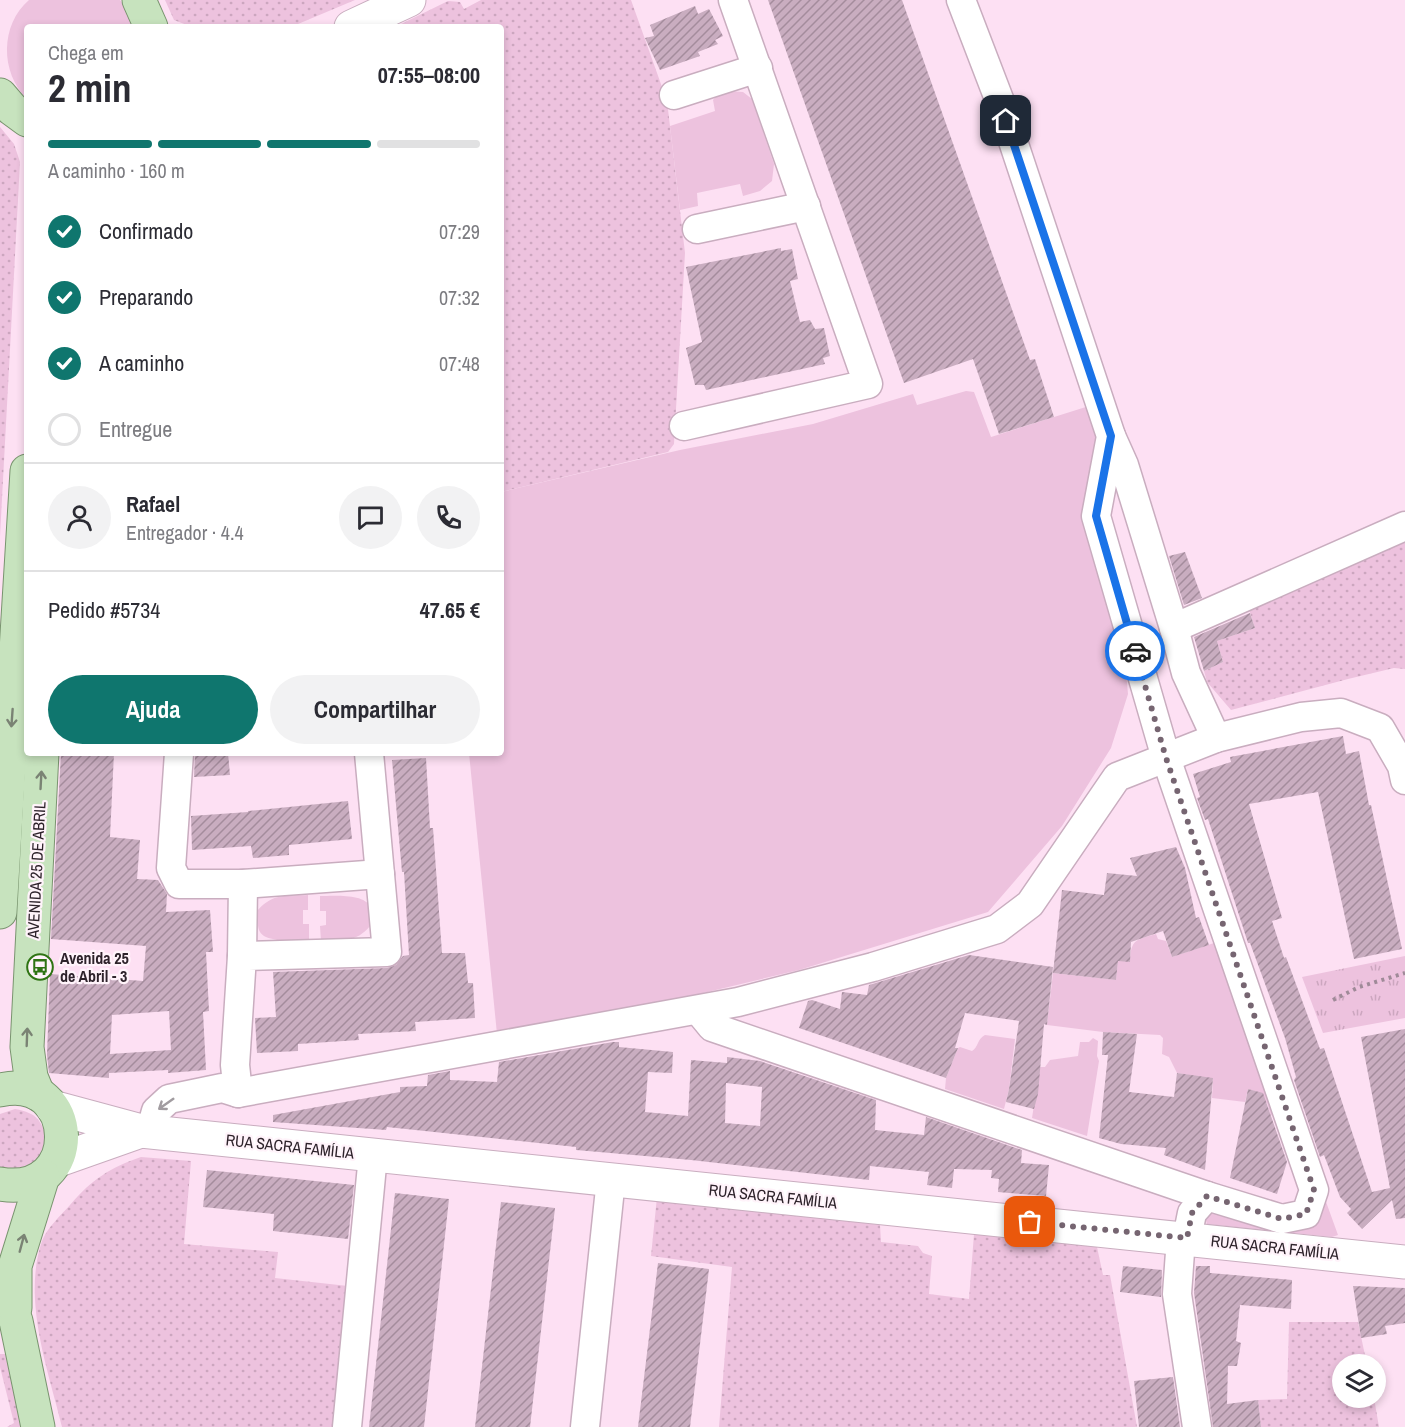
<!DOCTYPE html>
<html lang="pt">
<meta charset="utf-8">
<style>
:root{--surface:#fff;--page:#f2f2f3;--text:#2b2b33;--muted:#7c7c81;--line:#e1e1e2;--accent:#0f766e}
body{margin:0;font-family:"Archivo Narrow",sans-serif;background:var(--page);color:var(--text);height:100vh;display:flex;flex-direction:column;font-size:22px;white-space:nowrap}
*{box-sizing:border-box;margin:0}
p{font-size:20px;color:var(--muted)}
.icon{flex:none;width:33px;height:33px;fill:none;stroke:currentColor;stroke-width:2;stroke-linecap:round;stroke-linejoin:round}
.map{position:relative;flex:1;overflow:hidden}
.panel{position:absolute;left:24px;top:24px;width:480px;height:732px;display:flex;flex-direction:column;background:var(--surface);border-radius:6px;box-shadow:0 3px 9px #0003}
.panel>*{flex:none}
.fabs{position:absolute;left:1332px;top:1354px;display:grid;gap:12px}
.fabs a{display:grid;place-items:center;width:54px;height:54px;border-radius:50%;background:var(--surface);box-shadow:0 3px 9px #0003;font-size:30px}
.pin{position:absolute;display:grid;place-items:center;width:51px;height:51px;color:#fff;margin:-26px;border-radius:12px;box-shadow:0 3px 9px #0006}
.courier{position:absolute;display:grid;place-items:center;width:60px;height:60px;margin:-30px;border:4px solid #1a73e8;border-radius:50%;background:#fff;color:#222;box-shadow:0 2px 8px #0007}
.overview em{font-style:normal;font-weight:800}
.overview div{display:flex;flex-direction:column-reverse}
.overview{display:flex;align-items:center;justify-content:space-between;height:102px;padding:0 24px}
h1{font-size:39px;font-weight:800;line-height:45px}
.bar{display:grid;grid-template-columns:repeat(4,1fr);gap:9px 6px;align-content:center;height:72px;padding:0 24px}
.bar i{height:8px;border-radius:4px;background:var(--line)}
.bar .active{background:var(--accent)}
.bar p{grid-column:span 4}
.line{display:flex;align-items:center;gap:15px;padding:0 24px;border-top:2px solid var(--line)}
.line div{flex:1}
.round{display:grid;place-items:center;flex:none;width:63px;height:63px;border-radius:32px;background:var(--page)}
ol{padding:0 24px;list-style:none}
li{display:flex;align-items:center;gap:18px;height:66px}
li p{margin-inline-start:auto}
li .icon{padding:6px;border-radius:50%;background:var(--accent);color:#fff;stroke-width:4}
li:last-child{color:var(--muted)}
li i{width:33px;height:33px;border:3px solid var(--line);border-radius:50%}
.cta{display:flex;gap:12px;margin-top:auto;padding:12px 24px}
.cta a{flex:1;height:69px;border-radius:36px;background:var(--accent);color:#fff;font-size:24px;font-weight:800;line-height:69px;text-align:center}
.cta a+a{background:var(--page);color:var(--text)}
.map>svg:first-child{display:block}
</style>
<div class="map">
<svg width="1405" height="1427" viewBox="0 0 1405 1427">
<defs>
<pattern id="grass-dots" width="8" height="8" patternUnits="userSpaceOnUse" patternTransform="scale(1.5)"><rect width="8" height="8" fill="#edc2de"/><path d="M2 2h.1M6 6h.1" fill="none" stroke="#cca6bf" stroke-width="1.8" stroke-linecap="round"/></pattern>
<pattern id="park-tufts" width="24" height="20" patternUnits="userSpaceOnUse" patternTransform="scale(1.5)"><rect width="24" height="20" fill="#edc2de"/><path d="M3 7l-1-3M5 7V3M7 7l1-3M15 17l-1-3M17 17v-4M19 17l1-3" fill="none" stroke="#cca6bf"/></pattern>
<pattern id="building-hatch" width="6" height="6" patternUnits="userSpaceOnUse" patternTransform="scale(1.5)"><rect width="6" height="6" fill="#c9adc0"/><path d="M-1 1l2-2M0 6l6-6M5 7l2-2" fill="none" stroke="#a48c9c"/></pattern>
</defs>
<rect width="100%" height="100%" fill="#fde0f3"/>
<!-- grass -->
<g fill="url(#grass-dots)">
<path d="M165,0H355L298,24L280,27H192L174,20Z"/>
<path d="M481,0H631L667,101L685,253L674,444L668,452L501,492V27H395L448,1L460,2L464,9Z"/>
<path d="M0,127L14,144L20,162L0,536Z"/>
<path d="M1405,536V669L1394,668L1348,679L1231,710L1207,682L1204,671L1223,662L1217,641L1255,628L1248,606Z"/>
<path d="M15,1109C38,1113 41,1121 48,1141L35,1167L0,1169V1114Z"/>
<path d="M141,1157L191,1161L184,1244L278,1252L275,1278L348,1286L332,1427H62C48,1369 22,1300 42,1241C47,1228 61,1215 70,1205C91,1180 111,1167 141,1157Z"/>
<path d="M657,1197L880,1225L881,1242L918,1246L923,1253L932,1256L929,1294L969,1299L974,1234L1097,1247L1103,1275H1110L1137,1427H719L732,1267L651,1256Z"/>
<path d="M1289,1322H1358L1367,1365H1342V1398H1374L1379,1427H1261L1258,1400L1287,1399Z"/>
<path d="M0,1354H7L24,1427H7L14,1423L0,1367Z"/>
</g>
<!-- park -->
<path fill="url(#park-tufts)" d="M1405,956V1018L1323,1033L1302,977Z"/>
<!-- garden -->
<g fill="#edc2de">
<path d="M29,0H120L135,19L138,27H27V99C0,72 0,25 29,0Z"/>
<path d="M727,91L743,92L752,99L774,164L772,181L760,191L743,196L740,184L697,193L698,206L680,210L670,126L715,111L713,100L718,94Z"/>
<path d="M966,391L974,392L991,437L1089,406L1097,426L1124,651L1128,694L1111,748L1062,826L988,912L799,970L611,1015L497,1034L469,753H501V492L680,450L813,424L913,394L917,405Z"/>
<path d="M308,895V910H303V924H309V940C297,940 264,944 259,930C257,924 258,916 258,910C273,893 286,896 308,895Z"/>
<path d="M320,896C332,896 365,893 370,907C372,912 370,920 370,926C356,943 342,940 321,941L320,926L326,925V911H320Z"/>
<path d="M1156,934L1158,939L1166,941L1172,957L1217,942L1276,1108L1271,1116L1267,1103L1257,1099L1258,1092L1248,1089L1245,1102L1212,1098L1213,1079L1177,1073L1169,1057L1162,1054L1163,1038L1160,1035L1103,1032L1047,1025L1053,973L1116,980L1118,961H1130C1131,939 1136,940 1156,934Z"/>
<path d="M985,1035L1015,1039L1009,1089L1004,1109L945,1089L946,1078L958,1048L960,1047L972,1051C978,1048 977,1039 985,1035Z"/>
<path d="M1093,1038L1098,1041L1097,1056L1099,1061L1087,1136L1032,1118L1040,1067H1045L1050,1060L1078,1056L1080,1042H1089Z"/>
<path d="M1325,1199L1338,1235L1332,1237L1207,1224L1203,1211L1236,1214Z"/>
</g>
<!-- building -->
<g fill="url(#building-hatch)" fill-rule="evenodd">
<path d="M768,0H902L1030,360L1035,359L1054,417L999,434L973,359L904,383Z"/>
<path d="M695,6L698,14L709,9L723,36L715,40L718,44L698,52L700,56L660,70L645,38L654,36L650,25Z"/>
<path d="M781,248V251L792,249L798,279L790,281L800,322L810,320L815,329L824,328L830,356L823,358L825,364L706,390L704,385H695L686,348L702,342L686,267Z"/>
<path d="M1185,552L1202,598L1184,605L1169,556Z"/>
<path d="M1250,613L1255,628L1217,641L1223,662L1204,671L1194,637Z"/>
<path d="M1343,736L1346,754L1359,751L1369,805H1371L1402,949L1354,959L1318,792L1249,804L1282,918L1272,921L1284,958L1286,957L1320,1049L1324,1048L1372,1192L1390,1188L1361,1037L1405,1029V1218L1396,1219L1392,1200L1362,1229L1347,1213L1351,1209L1340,1197L1324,1155L1320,1157L1294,1080L1296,1077L1285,1038L1250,943H1248L1208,819L1205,820L1197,798L1200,797L1193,774L1231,762L1230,757Z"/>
<path d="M61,753H114L110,837L140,840L137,879L158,880L167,894L166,912L210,910L213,952H206L209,1011L203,1012L206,1070L168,1073V1070L109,1073V1078L49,1073L47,1055L50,974L143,981L146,946L51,939ZM169,1011L171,1050L110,1054L112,1015Z"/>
<path d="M195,753H228L230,775L194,777Z"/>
<path d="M426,758L430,828H433L442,953H465L468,983H473L475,1018L415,1022L416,1031L358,1034L359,1040L298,1044V1051L257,1053L255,1018L276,1017L273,972L387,968L396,965L403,956L409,955L404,872H402L392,760Z"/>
<path d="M348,801L352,839L289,845V855L253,858L251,846L192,850L191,816L248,812V811Z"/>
<path d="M1176,847L1185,868L1196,918L1199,917L1209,945L1172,957L1163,931L1131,942L1130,962L1118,961L1116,980L1053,973L1062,890L1104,895L1107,873L1137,876L1130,858Z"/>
<path d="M969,955L1053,967L1047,1025L1044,1024L1038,1094L1034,1109L1006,1102L1009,1089L1019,1021L965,1013L955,1048H958L946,1078L799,1028L808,1001L812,1000L840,1009L842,992L867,995L869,985Z"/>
<path d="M1103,1032L1137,1034L1129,1092L1174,1097L1177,1073L1213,1078L1205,1170L1164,1155L1166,1148L1121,1144L1099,1138L1108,1055H1102Z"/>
<path d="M613,1042H619V1047L673,1052L672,1073L648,1072L645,1112L688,1116L691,1060L727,1063V1057L760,1061L876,1100L875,1130L924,1135L926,1117L1022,1150L1021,1163L1049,1165L1046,1196L998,1192L999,1179L991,1178L992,1170L954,1169L952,1188L927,1185L929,1172L870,1166L869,1180L691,1160L576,1150V1147L387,1127L386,1130L273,1122V1115L400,1092V1087L427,1086L428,1075L450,1071V1080L497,1082L499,1062ZM726,1083L762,1087L760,1126L725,1123Z"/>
<path d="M1248,1089L1263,1093L1287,1162L1277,1194L1230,1178Z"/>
<path d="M207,1170L354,1185L348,1239L273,1231L274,1214L203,1207Z"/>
<path d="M395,1193L449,1199L424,1427H369Z"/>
<path d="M501,1202L555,1208L530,1427H475Z"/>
<path d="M658,1263L709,1269L690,1427H638Z"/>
<path d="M1123,1266L1162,1270L1161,1297L1120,1292Z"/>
<path d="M1196,1266H1210V1273L1292,1280L1291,1309L1240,1305L1236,1341L1241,1343L1237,1366H1228L1227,1404L1258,1400L1261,1427H1213L1194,1293Z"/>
<path d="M1353,1286L1405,1288V1323L1385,1326L1387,1334L1361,1338Z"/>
<path d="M1173,1377L1180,1427H1139L1134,1381Z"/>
</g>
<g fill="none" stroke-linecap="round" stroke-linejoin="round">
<!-- street casing -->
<g stroke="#c9adbf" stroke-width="31">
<g id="street">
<path d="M961,0L999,99L1111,436L1096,516L1166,758L1314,1190L1306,1214L1282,1219L1207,1196L1192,1213L1187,1238"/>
<path d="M674,95L758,68"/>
<path d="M697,229L806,206"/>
<path d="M684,426L868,384L733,0"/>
<path d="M1111,436L1124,465L1174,628L1186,673L1216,738"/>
<path d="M1174,628L1405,526"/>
<path d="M179,753L171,868L179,884H243L380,874"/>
<path d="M242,956L243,884"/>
<path d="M698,1010L712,1027L1207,1196"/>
<path d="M238,1093L235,1065L242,956L387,952L369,753"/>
<path d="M150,1132L156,1111L169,1099L222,1088L238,1093L738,1002L873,967L997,929L1030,904L1117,777L1216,738L1301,717L1341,713L1380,728L1402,766L1405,780"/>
<path d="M1181,1238L1177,1294L1197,1427"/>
<path d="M347,1427L373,1155"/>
<path d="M585,1427L611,1179"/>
</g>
</g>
<!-- secondary casing -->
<g stroke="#c9adbf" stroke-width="35">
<g id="secondary">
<path d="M351,27L409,0"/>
<path d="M52,1107L141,1131L1405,1262"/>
<path d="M56,1161L141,1131"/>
</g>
</g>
<!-- primary casing -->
<g stroke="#79946f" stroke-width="35">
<g id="primary">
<path d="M139,0L151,27"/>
<path d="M0,95L12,109L27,120"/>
<path d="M0,912L27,471"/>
<path d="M0,1090C79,1072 85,1198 0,1184"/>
<path d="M38,1094L31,1077L27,1047L42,753"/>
<path d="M0,1280L16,1321L38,1427"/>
<path d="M15,1308V1266L43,1176"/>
</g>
</g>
<!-- path -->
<path stroke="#9f8a98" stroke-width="4" stroke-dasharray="3 4.5" stroke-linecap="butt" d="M1333,1000L1359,987L1405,973"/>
<!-- street -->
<use href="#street" stroke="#fff" stroke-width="28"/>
<!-- secondary -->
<use href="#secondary" stroke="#fff" stroke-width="33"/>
<!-- primary -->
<use href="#primary" stroke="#c7e3be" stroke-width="33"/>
</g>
<!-- one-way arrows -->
<defs><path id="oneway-shaft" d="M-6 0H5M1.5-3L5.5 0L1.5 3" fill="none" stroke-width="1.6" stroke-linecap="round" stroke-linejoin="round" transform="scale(1.5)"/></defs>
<g stroke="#7a8374">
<use href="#oneway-shaft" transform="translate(12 718) rotate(94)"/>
<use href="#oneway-shaft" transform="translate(41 780) rotate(-87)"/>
<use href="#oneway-shaft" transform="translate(27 1037) rotate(-88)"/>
<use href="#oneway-shaft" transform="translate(22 1243) rotate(-75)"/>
</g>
<use stroke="#a19ca0" href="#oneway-shaft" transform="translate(166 1104) rotate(145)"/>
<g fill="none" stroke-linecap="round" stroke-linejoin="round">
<!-- done -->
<path stroke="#766571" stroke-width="6" stroke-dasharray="0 10.8" d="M1030,1222L1187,1238L1192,1213L1207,1196L1282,1219L1306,1214L1314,1190L1166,758L1135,651"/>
<!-- route -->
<path stroke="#1a73e8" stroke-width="8" d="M1006,121L1111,436L1096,516L1135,651"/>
</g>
<!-- icons -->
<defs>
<g id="bus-ring" transform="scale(1.35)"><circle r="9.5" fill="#fff3fa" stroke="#2f7414" stroke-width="1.5"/><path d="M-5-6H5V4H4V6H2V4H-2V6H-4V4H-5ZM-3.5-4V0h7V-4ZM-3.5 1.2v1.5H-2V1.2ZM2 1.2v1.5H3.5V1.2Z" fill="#2f7414"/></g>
</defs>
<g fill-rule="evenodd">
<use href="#bus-ring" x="40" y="967"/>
</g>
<g text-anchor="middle" stroke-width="4.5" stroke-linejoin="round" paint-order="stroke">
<!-- street labels -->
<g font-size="16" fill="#2e232b" stroke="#fff3fa">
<text transform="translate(36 870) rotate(-87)" y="6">AVENIDA 25 DE ABRIL</text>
<text transform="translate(290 1146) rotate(6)" y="6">RUA SACRA FAMÍLIA</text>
<text transform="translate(773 1196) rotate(6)" y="6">RUA SACRA FAMÍLIA</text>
<text transform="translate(1275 1247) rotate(6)" y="6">RUA SACRA FAMÍLIA</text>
</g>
<!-- poi labels -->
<g font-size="16" font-weight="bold" fill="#2e232b" stroke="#fff3fa" text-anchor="start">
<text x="60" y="964">Avenida 25<tspan x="60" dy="18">de Abril - 3</tspan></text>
</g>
</g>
</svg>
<div class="fabs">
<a><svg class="icon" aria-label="layers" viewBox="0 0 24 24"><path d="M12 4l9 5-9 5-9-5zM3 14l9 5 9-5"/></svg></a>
</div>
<div class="pin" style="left:1030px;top:1222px;background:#ea580c"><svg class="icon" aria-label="bag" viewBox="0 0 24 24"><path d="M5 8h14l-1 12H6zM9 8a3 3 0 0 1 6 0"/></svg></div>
<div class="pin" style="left:1006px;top:121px;background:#1f2937"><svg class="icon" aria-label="home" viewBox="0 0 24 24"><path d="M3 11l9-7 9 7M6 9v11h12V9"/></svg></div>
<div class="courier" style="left:1135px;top:651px"><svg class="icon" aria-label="car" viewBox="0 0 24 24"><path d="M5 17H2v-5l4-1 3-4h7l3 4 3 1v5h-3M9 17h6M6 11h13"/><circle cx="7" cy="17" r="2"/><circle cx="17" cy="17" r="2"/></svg></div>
<section class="panel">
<div class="overview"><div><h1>2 min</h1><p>Chega em</p></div><em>07:55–08:00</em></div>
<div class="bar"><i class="active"></i><i class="active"></i><i class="active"></i><i></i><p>A caminho · 160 m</p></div>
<ol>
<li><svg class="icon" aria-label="check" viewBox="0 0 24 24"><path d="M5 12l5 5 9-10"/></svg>Confirmado<p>07:29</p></li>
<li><svg class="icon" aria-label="check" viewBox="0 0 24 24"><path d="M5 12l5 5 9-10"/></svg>Preparando<p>07:32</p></li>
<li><svg class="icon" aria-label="check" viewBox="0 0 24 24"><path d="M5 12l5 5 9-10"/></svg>A caminho<p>07:48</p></li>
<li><i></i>Entregue</li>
</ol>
<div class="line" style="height:108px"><a class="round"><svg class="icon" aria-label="person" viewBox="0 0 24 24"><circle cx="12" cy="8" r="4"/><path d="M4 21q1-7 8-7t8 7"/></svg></a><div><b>Rafael</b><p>Entregador · 4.4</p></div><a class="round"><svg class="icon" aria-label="chat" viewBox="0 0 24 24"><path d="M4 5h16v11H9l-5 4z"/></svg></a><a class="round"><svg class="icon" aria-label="phone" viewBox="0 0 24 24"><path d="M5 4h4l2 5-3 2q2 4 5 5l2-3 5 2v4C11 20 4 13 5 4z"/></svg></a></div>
<div class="line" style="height:78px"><div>Pedido #5734</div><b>47.65 €</b></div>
<div class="cta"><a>Ajuda</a><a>Compartilhar</a></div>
</section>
</div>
